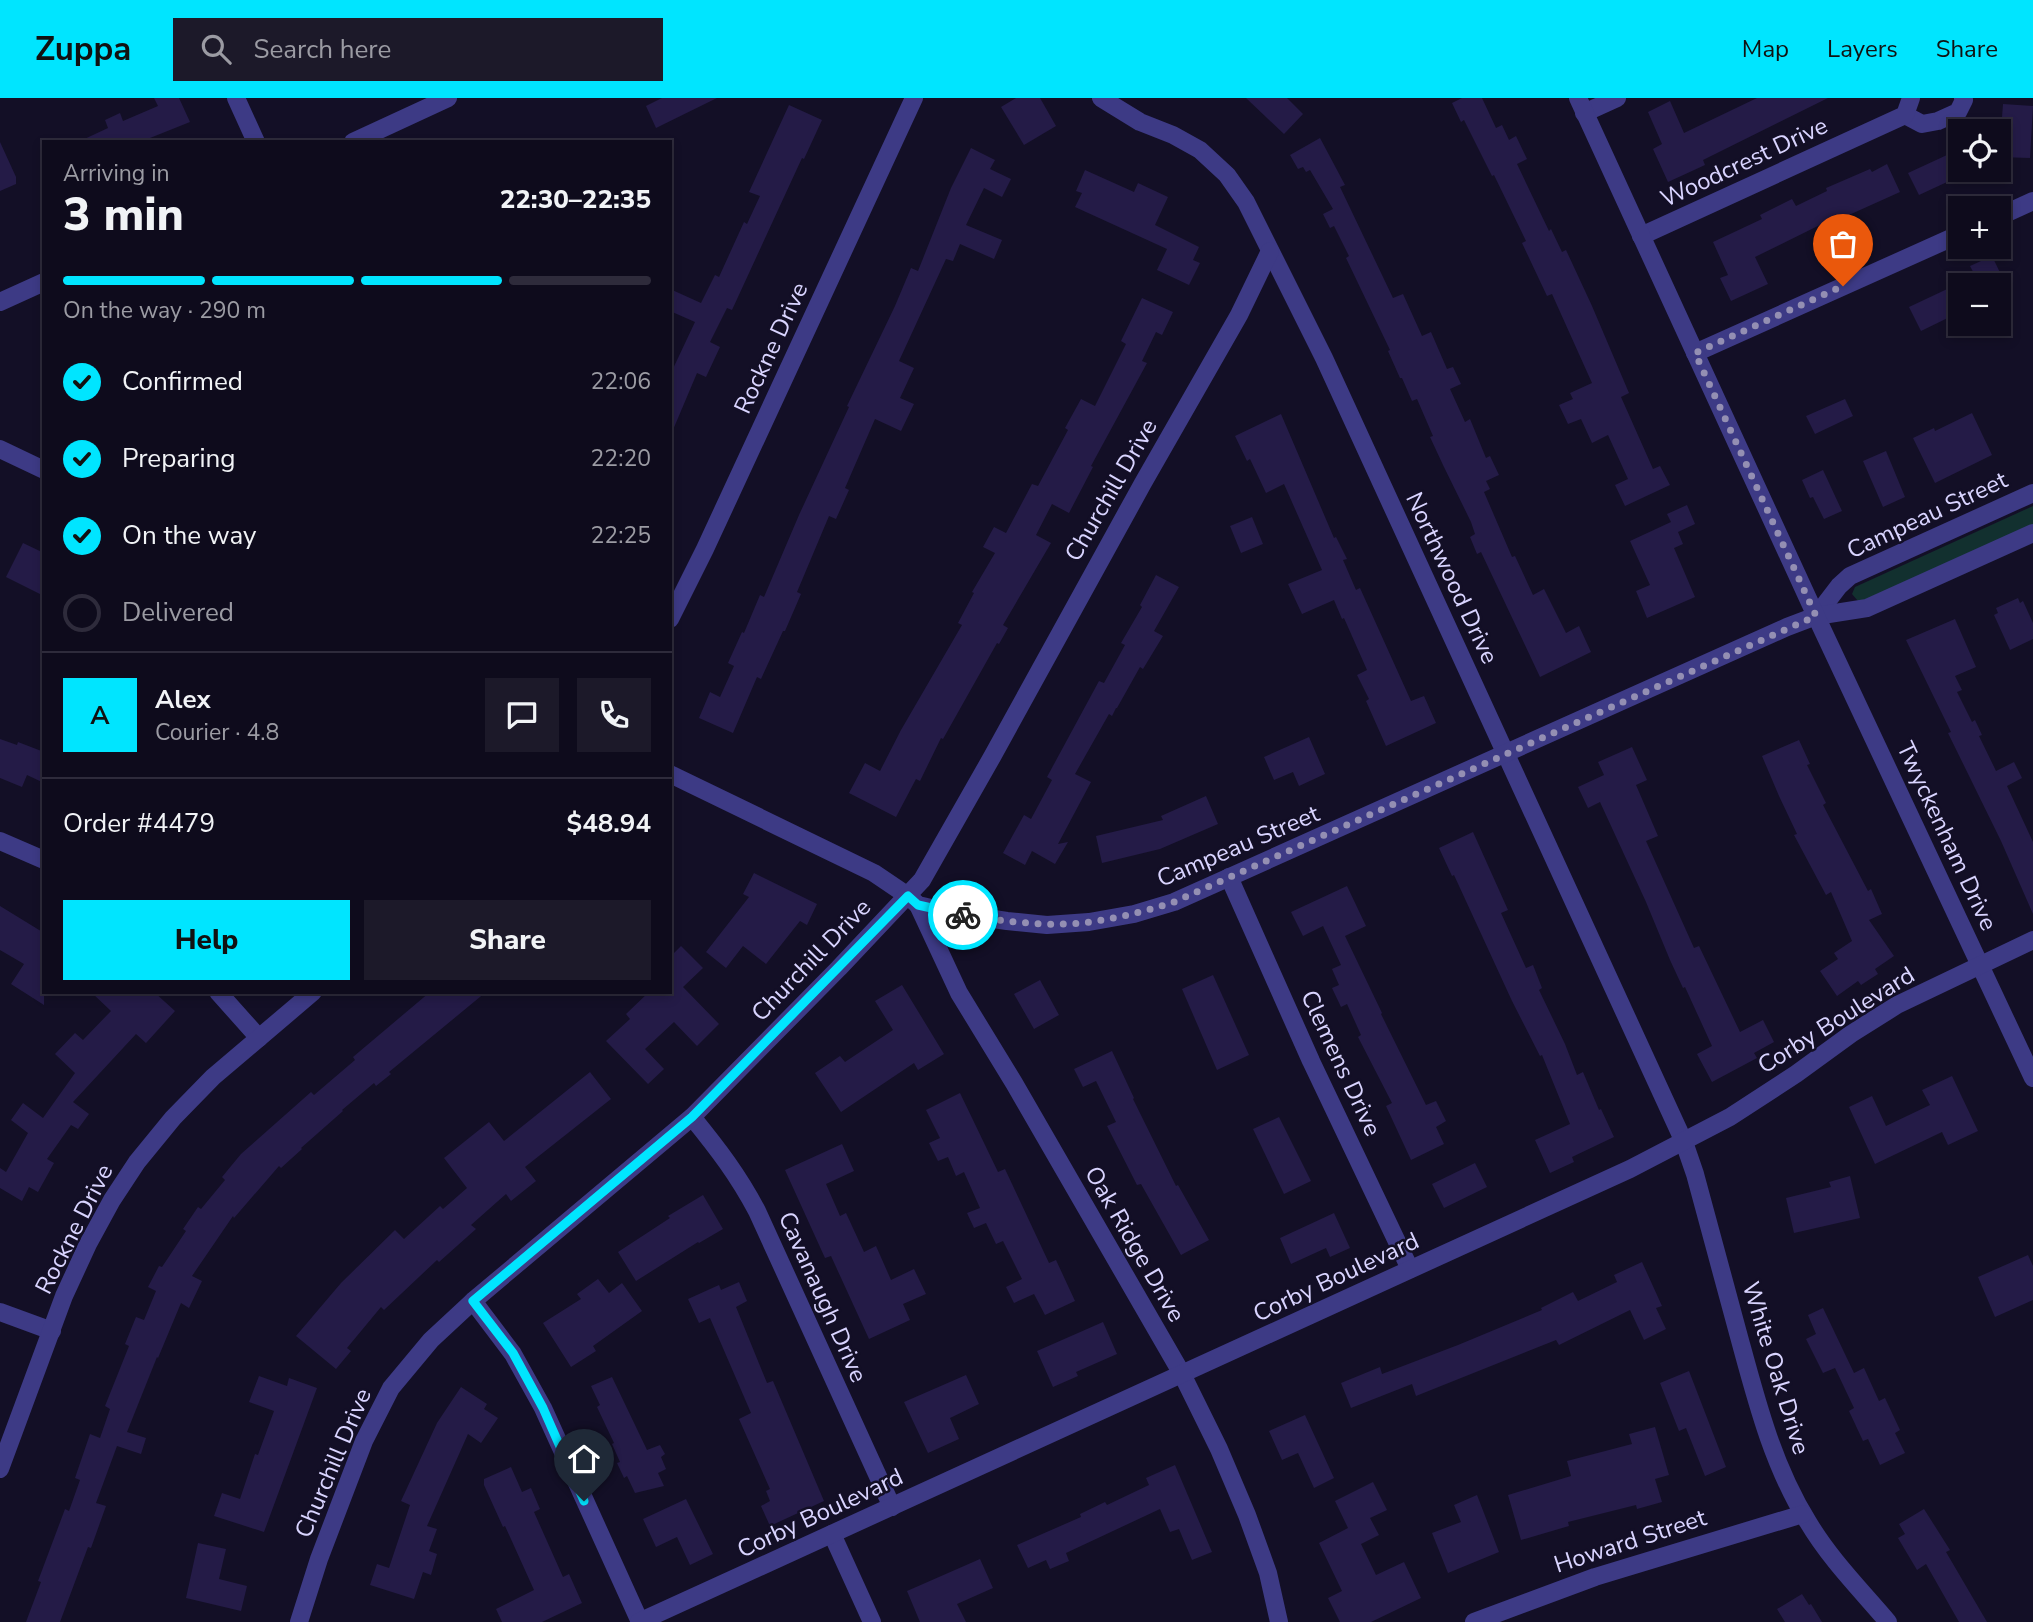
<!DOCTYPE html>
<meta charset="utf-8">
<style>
:root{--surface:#0e0b1c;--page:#1c1929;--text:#f1f3f6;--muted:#9b9ba3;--line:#2e2b3b;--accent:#00e5ff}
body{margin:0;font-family:"Nunito Sans",sans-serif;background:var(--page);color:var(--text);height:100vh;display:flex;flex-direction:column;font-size:26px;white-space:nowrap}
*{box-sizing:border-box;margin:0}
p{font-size:23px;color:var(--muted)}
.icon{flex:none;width:38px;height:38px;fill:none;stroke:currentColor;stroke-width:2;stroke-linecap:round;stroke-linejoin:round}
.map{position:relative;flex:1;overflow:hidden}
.panel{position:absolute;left:42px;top:42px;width:630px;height:854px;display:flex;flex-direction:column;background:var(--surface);border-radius:0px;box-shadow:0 4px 10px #0003,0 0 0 2px var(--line)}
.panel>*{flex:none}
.tools{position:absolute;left:1948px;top:21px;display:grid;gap:14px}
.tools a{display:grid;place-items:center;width:63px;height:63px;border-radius:0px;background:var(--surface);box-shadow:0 4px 10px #0003,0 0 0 2px var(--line);font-size:35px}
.pin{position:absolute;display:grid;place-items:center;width:60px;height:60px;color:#fff;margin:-72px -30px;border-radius:50% 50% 50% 0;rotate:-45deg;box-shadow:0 0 7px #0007}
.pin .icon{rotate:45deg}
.courier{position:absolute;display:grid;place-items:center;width:70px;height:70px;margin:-35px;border:5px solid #00e5ff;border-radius:50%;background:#fff;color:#222;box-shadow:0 2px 9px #0007}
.head em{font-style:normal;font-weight:800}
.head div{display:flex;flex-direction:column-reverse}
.head{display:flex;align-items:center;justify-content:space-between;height:119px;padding:0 21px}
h1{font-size:46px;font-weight:800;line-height:52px}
.bar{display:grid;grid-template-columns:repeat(4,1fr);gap:10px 7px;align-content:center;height:84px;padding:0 21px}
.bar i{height:9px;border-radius:5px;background:var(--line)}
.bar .selected{background:var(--accent)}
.bar p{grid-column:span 4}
.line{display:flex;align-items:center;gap:18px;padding:0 21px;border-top:2px solid var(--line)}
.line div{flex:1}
.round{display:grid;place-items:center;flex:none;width:74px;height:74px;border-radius:0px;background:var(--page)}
ol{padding:0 21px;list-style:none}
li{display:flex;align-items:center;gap:21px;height:77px}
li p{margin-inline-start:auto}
li .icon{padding:7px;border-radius:50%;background:var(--accent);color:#111;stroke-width:4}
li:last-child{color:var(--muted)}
li i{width:38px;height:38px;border:4px solid var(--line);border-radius:50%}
.button{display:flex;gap:14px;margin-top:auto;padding:14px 21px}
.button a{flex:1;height:80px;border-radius:0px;background:var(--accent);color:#111;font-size:28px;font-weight:800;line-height:80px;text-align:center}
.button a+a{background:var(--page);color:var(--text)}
header{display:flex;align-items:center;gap:42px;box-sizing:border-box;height:98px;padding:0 35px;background:var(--accent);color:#111}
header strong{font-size:33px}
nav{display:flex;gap:38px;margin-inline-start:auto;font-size:24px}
.search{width:490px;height:63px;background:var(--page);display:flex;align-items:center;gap:18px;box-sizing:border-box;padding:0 24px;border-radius:0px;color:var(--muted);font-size:26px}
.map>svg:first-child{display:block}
</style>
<header>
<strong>Zuppa</strong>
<div class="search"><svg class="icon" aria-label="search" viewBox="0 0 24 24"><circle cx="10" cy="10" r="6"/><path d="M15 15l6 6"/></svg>Search here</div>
<nav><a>Map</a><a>Layers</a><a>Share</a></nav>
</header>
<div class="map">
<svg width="2033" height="1524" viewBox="0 0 2033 1524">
<rect width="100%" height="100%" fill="#130f26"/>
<!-- green -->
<path fill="#12302f" d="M2033,408V427L1876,499L1858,503L1852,496L1855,489Z"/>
<!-- building -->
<g fill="#241b47">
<path d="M154,0H179L190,24L140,44H78L108,30L105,22L120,15L123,23L158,8Z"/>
<path d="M662,0H717L656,30L646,8Z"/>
<path d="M1016,0H1040L1056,28L1024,47L1001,9Z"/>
<path d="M1246,0H1287L1303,16L1284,36Z"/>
<path d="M1462,0H1482L1496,30L1502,27L1509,42L1516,38L1527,61L1517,66L1549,133L1551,131L1562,154L1566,152L1592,208L1629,295L1621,299L1653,371L1660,368L1670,387L1625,408L1615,387L1628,381L1608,337L1592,345L1581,321L1568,326L1559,307L1573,301L1570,295L1592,285L1552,196L1547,198L1522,145L1526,143L1494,77L1492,78L1464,22L1461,24L1452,5Z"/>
<path d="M1757,0H1828L1703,62L1705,67L1668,84L1653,51L1662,46L1648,14L1670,3L1684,35Z"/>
<path d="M2003,6L2033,8L2030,60L1999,59Z"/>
<path d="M789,7L822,22L804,61L802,60L732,212L727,210L710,244L720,249L706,279L697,275L670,339V277L695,224L670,213V191L701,205L715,177L719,179L744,124L747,126L760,98L749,94Z"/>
<path d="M1320,40L1345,87L1340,89L1393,200L1403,196L1422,238L1431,234L1447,271L1453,269L1461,286L1450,291L1465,324L1470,321L1486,360L1490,358L1499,377L1486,383L1490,391L1484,394L1512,459L1515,458L1533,497L1544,491L1566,535L1579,528L1591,554L1540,579L1481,454L1477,456L1470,439L1475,436L1471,424L1443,367L1430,339L1433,338L1417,301L1412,303L1402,280H1400L1388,253L1390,252L1346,160L1349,158L1334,128L1330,130L1323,116L1333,111L1310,72L1306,74L1303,69L1298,71L1290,57Z"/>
<path d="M0,44L16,79V86L0,93Z"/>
<path d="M971,50L995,62L990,71L1011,81L1002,99L984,90L966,127L1002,142L994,161L960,146L953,163L946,161L899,263L914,270L900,300L914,306L901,333L875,321L845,390L849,392L836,421L829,418L797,494L801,496L785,533H783L761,581L757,579L733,635L699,620L710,594L720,599L734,568L728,565L742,534L744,535L760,497L764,499L799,417L849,309L847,308L895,208L911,170L918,173L951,90Z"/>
<path d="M1960,51V78L1919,97L1908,75Z"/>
<path d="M1887,66L1900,94L1840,121L1838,118L1755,159L1768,186L1731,203L1720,180L1728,177L1713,144L1762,121L1760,117L1792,101L1796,108L1827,93L1826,90L1870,71L1872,74Z"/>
<path d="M1085,72L1134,94L1138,85L1168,99L1155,127L1199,149L1193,162L1200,165L1189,187L1157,172L1167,151L1075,109L1082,95L1076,93Z"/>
<path d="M1992,158L2006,187H1980L1970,168Z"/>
<path d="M1960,185V214L1921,233L1909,209Z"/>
<path d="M1142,200L1173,214L1162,237L1156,234L1142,263L1147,265L1091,368L1093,369L1069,415L1052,406L1036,437L1051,445L1003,527L1008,530L999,546L997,545L943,641L941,640L920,683L916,681L896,719L849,695L865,665L880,673L901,632L962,527L958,525L974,495L972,494L995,455L983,449L994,429L1006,435L1032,386L1038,388L1068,332L1065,330L1081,301L1095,308L1126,246L1121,243Z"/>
<path d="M1845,301L1853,318L1815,336L1806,318Z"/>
<path d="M1972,315L1992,357L1935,385L1913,340L1934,330L1935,333Z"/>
<path d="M1281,316L1334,440L1336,439L1347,461L1343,462L1356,492L1360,490L1411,603L1424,598L1436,625L1386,648L1366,603L1369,601L1357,577L1367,572L1344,520L1342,521L1334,502L1302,516L1288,486L1322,472L1284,386L1266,395L1250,361L1247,363L1235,338Z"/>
<path d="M1886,353L1905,399L1883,409L1863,363Z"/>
<path d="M1823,372L1842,413L1824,421L1813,399L1810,400L1802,382Z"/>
<path d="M1687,407L1695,426L1678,434L1683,446L1674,450L1695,499L1647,520L1636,493L1650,487L1630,443L1671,424L1667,416Z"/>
<path d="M1252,419L1263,446L1241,455L1230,428Z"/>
<path d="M23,445L44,455V498L6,479Z"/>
<path d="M1156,477L1179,489L1154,533L1163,538L1143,571L1140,569L1117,610H1116L1112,618L1109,616L1075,676L1091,684L1058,746L1068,744L1055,766L1032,753L1025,767L1003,755L1024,717L1031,721L1052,682L1047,679L1099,583L1104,585L1125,547L1121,545L1142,509L1140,507Z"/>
<path d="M2018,500L2020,505L2023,503L2033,525V541L2010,552L1994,517L1998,515L1996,510Z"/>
<path d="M1955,521L1976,569L1955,578L1962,592L1957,594L1972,624L1975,622L1982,637L1979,638L1996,673L2014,664L2022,680L2007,688L2033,744V816L2001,743L1948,635L1951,634L1906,542Z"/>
<path d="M1309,639L1325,676L1299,688L1293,674L1274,682L1264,659Z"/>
<path d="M0,641L17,647L18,644L44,654V685L27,677L22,689L0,680Z"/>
<path d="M1799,642L1810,666L1807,667L1826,705L1823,707L1868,793L1871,791L1882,816L1869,822L1894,858L1875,871L1878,876L1861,887L1858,883L1837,898L1820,873L1838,861L1834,855L1852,843L1831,794L1826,797L1794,737L1797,736L1779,698L1762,658Z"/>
<path d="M1632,649L1647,682L1636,687L1658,738L1646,743L1694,850L1699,848L1740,934L1763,922L1774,944L1754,955L1757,960L1712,984L1697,956L1712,948L1685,889L1683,890L1670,862L1646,804L1600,704L1588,710L1578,689L1604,677L1598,664Z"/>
<path d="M1206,698L1218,726L1160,751L1102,765L1096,738L1163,722L1161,718Z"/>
<path d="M1473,734L1508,812L1501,815L1526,870L1533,867L1542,890L1539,892L1565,946L1577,977L1583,974L1599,1012L1601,1011L1614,1039L1572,1059L1574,1064L1550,1075L1535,1042L1570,1026L1542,957L1540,958L1512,903L1454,777L1452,778L1439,750Z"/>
<path d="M754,775L817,806L807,827L800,823L766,866L743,848L726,870L706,854L749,799L743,796Z"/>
<path d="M1347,788L1366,828L1345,838L1382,915L1381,916L1426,1007L1436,1003L1446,1023L1436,1029L1444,1046L1411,1062L1386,1008L1392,1005L1358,939L1361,937L1347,906L1341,909L1332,890L1339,887L1332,871L1341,867L1323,828L1303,838L1291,814Z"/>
<path d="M0,808L44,835V907L11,886L24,866L0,852Z"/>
<path d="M681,848L703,870L683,889L719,926L697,948L674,924L645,951L664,971L648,986L606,943L630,921L626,916L649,894H670V859Z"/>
<path d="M1213,877L1249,957L1217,972L1182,891Z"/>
<path d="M1040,882L1059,917L1034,931L1014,896Z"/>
<path d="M902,887L944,956L918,972L914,965L841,1014L815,975L840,958L845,964L893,932L875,903Z"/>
<path d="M91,894H154L175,913L146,945L136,936L73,1004L89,1016L78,1031L71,1027L47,1061L54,1065L38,1094L29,1089L22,1103L0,1090V1070L6,1074L28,1035L11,1022L23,1005L43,1020L75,975L55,956L75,935L83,942L111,913Z"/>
<path d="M430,894H486L389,974L391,976L376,988L374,985L342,1012L343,1013L301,1050L302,1051L281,1070L279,1068L234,1120L233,1118L192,1178L202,1183L189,1210L181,1205L158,1260L157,1259L127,1334L146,1340L141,1356L117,1348L96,1405L106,1408L91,1450L88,1449L60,1524H26L41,1484L38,1483L65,1411L69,1413L80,1382L75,1380L90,1336L100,1340L110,1311L105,1308L129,1248L125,1246L136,1219L144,1222L156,1193L148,1189L159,1168L162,1169L186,1133L183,1131L198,1109L201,1111L225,1082L222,1079L241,1056L311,994L314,997L355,962L353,959Z"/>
<path d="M1112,953L1134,1000L1133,1001L1176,1088L1178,1087L1209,1142L1181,1157L1141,1086L1137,1087L1107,1028L1116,1024L1096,983L1083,989L1074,971Z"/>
<path d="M590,974L611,1001L525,1069L536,1083L511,1103L506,1096L471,1127L476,1131L439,1164L437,1162L384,1212L381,1209L347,1250L351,1253L336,1271L296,1238L341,1185L395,1132L404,1141L440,1108L443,1111L467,1090L444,1060L489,1024L504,1043Z"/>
<path d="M1952,978L1978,1033L1948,1047L1942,1034L1875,1066L1849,1009L1872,998L1886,1028L1930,1007L1922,992Z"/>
<path d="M960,995L998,1074L1005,1071L1049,1165L1056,1162L1075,1203L1045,1217L1034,1196L1014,1205L1006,1189L1022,1181L1003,1143L996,1146L986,1125L974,1130L967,1115L980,1110L964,1074L956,1078L948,1059L938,1063L929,1045L940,1040L926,1012Z"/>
<path d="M1279,1019L1311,1083L1284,1096L1253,1031Z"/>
<path d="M842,1046L854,1073L826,1086L840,1118L846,1115L864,1154L876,1148L891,1182L914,1171L926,1196L903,1206L910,1222L869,1241L831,1158L825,1160L785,1072Z"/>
<path d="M1475,1065L1487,1089L1444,1110L1432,1086Z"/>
<path d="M1850,1078L1860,1120L1794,1135L1786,1100L1831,1089L1829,1084Z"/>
<path d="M703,1097L723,1131L699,1145L698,1144L636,1183L618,1154L670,1120L668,1118Z"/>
<path d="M1334,1115L1350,1150L1330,1159L1326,1150L1291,1166L1280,1140Z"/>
<path d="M2028,1157L2033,1168V1202L1995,1219L1978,1179Z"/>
<path d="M1642,1164L1662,1208L1656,1210L1666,1231L1644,1242L1630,1212L1559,1247L1556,1242L1416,1298L1412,1286L1351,1310L1341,1285L1380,1269L1382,1276L1458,1247L1542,1212L1541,1210L1573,1194L1578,1203L1617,1184L1614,1177Z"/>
<path d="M598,1181L609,1195L622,1185L642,1213L593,1248L596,1253L571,1269L543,1225L581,1201L577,1196Z"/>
<path d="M739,1184L747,1203L736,1209L767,1285L773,1283L824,1403L770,1428L761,1408L770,1403L766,1393L770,1391L739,1321L751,1315L710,1220L699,1225L688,1201L719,1187L721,1192Z"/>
<path d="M1823,1210L1854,1275L1864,1270L1879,1303L1885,1300L1900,1332L1895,1335L1905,1355L1880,1367L1868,1341L1863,1343L1849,1313L1854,1310L1835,1270L1823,1275L1806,1241L1816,1236L1808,1217Z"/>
<path d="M1103,1224L1117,1256L1076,1274L1078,1278L1053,1289L1037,1253Z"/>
<path d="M1689,1273L1726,1369L1705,1378L1686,1330L1679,1333L1660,1285Z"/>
<path d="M966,1277L979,1306L950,1320L959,1341L928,1355L904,1304Z"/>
<path d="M259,1278L287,1288L289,1280L317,1290L264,1434L214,1418L222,1395L240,1401L255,1356L258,1357L274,1313L249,1304Z"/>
<path d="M612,1279L647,1352L660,1347L665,1356L661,1359L666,1371L658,1375L664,1388L635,1395L627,1378L624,1380L617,1365L620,1364L612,1346L614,1345L597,1309L600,1307L591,1288Z"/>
<path d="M461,1289L487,1306L484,1311L498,1320L481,1345L468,1336L427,1428L437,1431L429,1453L437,1456L431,1477L423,1474L414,1501L370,1487L377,1466L389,1470L410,1407L401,1403L437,1325Z"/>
<path d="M1305,1317L1334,1380L1314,1390L1298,1355L1282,1362L1269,1333Z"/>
<path d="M1655,1329L1669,1377L1655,1381L1662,1404L1637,1411L1636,1407L1568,1424L1569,1428L1521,1442L1508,1397L1571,1378L1567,1363L1632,1346L1629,1336Z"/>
<path d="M1175,1367L1212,1454L1192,1462L1179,1431L1170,1434L1160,1411L1066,1455L1069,1463L1050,1471L1046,1462L1028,1470L1017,1447L1081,1419L1080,1416L1105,1404L1107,1407L1149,1387L1146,1380Z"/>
<path d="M511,1369L522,1394L531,1390L540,1411L534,1414L563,1479L569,1476L582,1505L542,1524H502L496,1511L534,1492L505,1428L503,1429L484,1387V1381Z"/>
<path d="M1373,1384L1387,1412L1370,1420L1379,1437L1361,1446L1376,1477L1404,1464L1421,1500L1371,1524H1340L1328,1500L1342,1493L1319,1445L1348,1430L1335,1403Z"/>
<path d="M1477,1397L1499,1454L1448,1475L1432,1435L1461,1424L1454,1407Z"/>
<path d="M686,1401L713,1456L690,1467L677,1439L656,1449L643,1421Z"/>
<path d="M1924,1411L1950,1452L1946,1454L1987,1524H1959L1926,1466L1917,1472L1898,1440L1905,1436L1899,1426Z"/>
<path d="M198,1445L226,1451L219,1481L247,1488L241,1513L186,1500Z"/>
<path d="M980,1461L993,1490L957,1506L966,1524H920L907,1493Z"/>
<path d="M1802,1496L1809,1507L1811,1506L1822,1524H1785L1777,1511Z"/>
</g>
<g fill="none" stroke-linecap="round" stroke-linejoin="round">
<!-- minor -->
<g stroke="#3d3a85" stroke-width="18">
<path d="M236,0L256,44"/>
<path d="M1101,0L1140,24L1173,37L1200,52L1227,77L1246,104L1324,260L1684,1044L1695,1076C1709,1129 1724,1182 1738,1235C1756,1301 1772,1366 1808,1424C1830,1461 1860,1491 1888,1524"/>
<path d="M1584,15L1617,0"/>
<path d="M1905,17L1922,26L1938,23L1958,14L1964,2L1963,0"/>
<path d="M353,44L448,0"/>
<path d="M1998,119L2033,103"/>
<path d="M1641,138L1905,17L1911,0"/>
<path d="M0,204L44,184"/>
<path d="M1695,255L1960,136"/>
<path d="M0,351L44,372"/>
<path d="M1816,518L1839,488L1850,478L2033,395"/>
<path d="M670,521L705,451L914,0"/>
<path d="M670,676L874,775L908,798L918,807L953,815L1007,823L1047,827L1089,824L1134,816L1174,804L1787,529L1816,518L1867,510L2033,435"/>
<path d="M0,743L44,762"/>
<path d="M1229,779L1311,963L1410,1171"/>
<path d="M918,807L959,895L1014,985L1182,1276L1219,1351L1247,1417L1268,1475L1279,1524"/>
<path d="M218,894L259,940"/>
<path d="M692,1019C718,1051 738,1077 757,1113L892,1409"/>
<path d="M473,1203L513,1256L543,1310L640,1524"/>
<path d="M0,1214L52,1233"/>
<path d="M0,1371L64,1198L88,1146L112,1102L137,1064L173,1020L213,979L313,894"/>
<path d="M832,1436L872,1524"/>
<path d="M299,1524L319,1461L364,1343L391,1290L431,1242L473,1203L692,1019L839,870L922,782L992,659L1143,385L1239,217L1270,153"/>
<path d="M1474,1524L1595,1479L1803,1416"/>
</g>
<!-- tertiary -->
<g stroke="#3d3a85" stroke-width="18">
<path d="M1578,0L1816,518L2033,980"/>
<path d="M639,1524L1630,1071L1730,1019L1796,976L1851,936L1897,907L2033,842"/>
</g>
</g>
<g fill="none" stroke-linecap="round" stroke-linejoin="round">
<!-- done -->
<path stroke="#948fb3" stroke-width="7" stroke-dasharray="0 12.6" d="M963,817C990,821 1017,825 1045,826C1089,828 1133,817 1174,804L1816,518L1695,255L1843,188"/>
<!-- route -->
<path stroke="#00e5ff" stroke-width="9" d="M584,1403L543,1310L513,1255L473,1203L692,1019L908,798L918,807L963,817"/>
</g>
<g text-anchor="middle" stroke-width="5" stroke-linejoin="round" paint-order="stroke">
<!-- street labels -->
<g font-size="24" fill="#d9d4ff" stroke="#130f26">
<text transform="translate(1744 64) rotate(-25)" y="8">Woodcrest Drive</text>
<text transform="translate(771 250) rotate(-65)" y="8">Rockne Drive</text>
<text transform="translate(1111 392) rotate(-60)" y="8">Churchill Drive</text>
<text transform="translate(1927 417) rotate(-25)" y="8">Campeau Street</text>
<text transform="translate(1452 480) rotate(65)" y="8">Northwood Drive</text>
<text transform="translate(1947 738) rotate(65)" y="8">Twyckenham Drive</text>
<text transform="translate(1238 748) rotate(-23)" y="8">Campeau Street</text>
<text transform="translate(811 862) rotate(-46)" y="8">Churchill Drive</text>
<text transform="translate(1836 922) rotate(-32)" y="8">Corby Boulevard</text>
<text transform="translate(1341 965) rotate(65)" y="8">Clemens Drive</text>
<text transform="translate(74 1131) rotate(-63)" y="8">Rockne Drive</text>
<text transform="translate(1135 1146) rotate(60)" y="8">Oak Ridge Drive</text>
<text transform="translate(1336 1179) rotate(-25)" y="8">Corby Boulevard</text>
<text transform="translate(823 1199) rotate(66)" y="8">Cavanaugh Drive</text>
<text transform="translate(1776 1270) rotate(73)" y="8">White Oak Drive</text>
<text transform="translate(333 1365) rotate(-67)" y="8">Churchill Drive</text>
<text transform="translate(820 1415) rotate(-25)" y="8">Corby Boulevard</text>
<text transform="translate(1630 1443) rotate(-18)" y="8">Howard Street</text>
</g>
</g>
</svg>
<div class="tools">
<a><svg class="icon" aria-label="locate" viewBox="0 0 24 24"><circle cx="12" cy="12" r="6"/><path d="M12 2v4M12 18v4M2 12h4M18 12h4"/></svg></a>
<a>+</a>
<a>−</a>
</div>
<div class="pin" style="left:1843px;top:188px;background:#ea580c"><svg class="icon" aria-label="bag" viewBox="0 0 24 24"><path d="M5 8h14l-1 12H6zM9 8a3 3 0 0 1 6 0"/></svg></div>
<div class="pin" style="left:584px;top:1403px;background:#1f2937"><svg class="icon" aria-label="home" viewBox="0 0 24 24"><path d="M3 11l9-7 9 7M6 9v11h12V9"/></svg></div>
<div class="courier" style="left:963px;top:817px"><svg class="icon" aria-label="bike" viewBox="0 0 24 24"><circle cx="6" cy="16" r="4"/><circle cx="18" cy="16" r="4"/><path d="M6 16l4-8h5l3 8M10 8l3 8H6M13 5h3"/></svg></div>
<section class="panel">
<div class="head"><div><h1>3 min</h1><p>Arriving in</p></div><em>22:30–22:35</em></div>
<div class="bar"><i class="selected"></i><i class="selected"></i><i class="selected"></i><i></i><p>On the way · 290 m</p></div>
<ol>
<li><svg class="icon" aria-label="check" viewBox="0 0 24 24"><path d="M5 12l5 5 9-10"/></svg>Confirmed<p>22:06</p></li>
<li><svg class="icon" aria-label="check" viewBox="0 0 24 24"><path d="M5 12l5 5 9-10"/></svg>Preparing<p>22:20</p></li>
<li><svg class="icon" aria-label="check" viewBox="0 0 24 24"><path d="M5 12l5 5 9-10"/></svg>On the way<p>22:25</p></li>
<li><i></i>Delivered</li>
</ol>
<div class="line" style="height:126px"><b class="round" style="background:var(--accent);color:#111">A</b><div><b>Alex</b><p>Courier · 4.8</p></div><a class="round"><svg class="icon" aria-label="chat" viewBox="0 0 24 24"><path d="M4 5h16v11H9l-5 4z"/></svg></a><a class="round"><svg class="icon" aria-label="phone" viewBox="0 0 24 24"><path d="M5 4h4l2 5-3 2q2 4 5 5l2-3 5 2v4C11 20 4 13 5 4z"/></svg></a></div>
<div class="line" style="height:91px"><div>Order #4479</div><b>$48.94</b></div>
<div class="button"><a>Help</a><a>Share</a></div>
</section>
</div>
